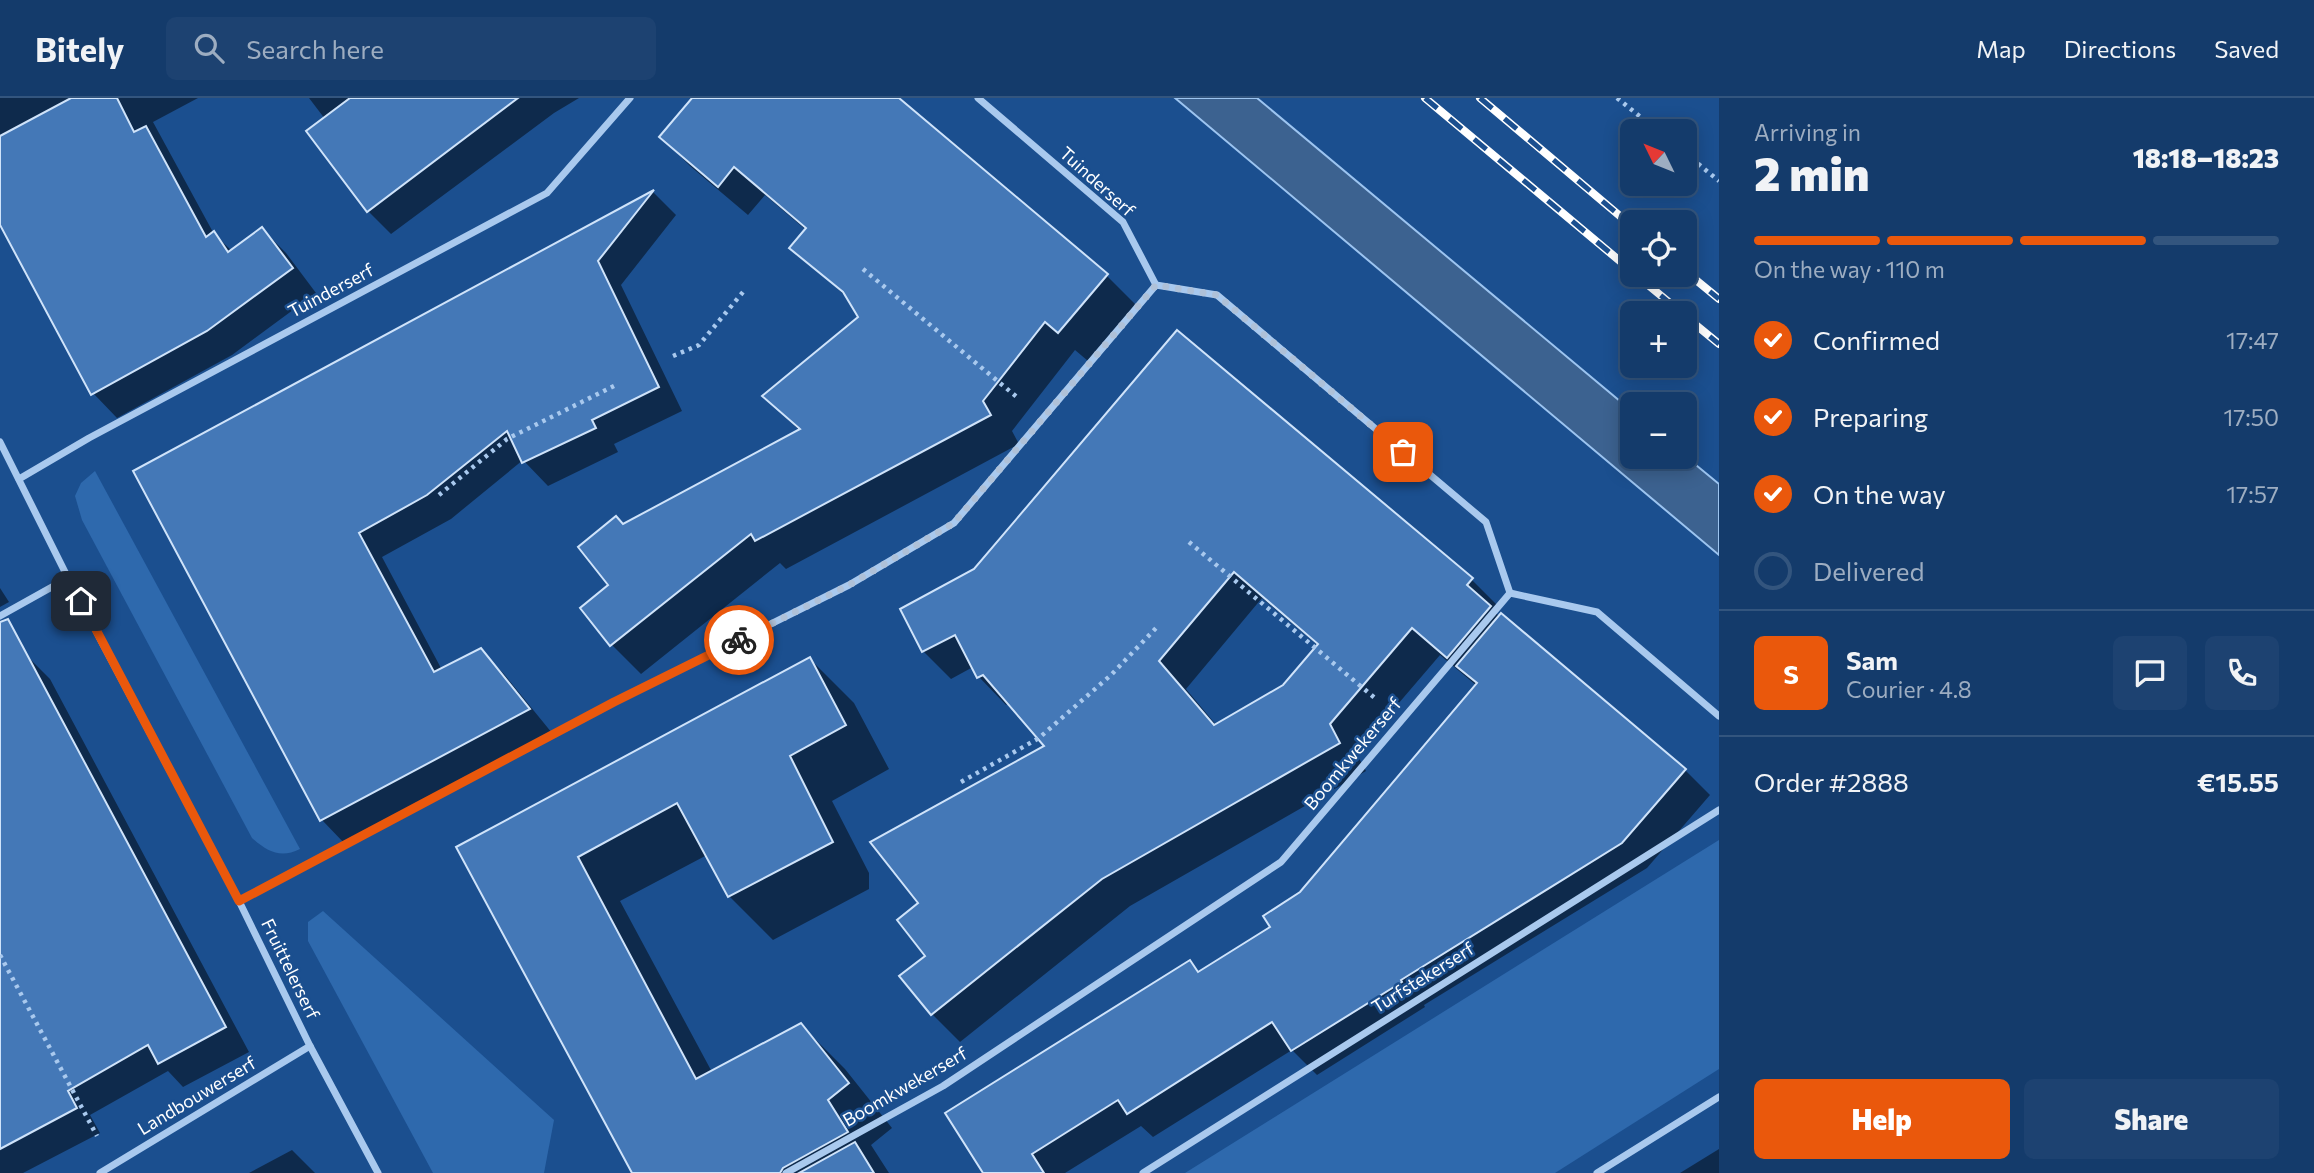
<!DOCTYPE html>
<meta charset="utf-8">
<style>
:root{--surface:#143b6b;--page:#1d4271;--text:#f1f3f6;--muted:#9dadc1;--line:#33557e;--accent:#ea580c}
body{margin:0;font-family:Commissioner,sans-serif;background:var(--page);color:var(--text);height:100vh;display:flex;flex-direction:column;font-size:26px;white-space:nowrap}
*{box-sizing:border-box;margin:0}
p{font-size:23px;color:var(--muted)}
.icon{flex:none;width:38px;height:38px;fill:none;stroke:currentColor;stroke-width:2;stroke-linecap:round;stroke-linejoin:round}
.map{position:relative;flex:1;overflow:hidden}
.sheet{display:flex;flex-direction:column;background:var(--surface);width:595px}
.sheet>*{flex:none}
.needle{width:46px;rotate:313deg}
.tools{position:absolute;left:1620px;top:21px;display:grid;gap:14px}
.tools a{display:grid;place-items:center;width:77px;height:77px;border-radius:10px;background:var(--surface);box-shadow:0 4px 18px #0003,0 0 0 2px var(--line);font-size:35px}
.pin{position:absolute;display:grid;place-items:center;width:60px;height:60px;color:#fff;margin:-30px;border-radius:14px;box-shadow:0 4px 10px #0006}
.courier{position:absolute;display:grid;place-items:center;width:70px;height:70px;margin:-35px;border:5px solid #ea580c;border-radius:50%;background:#fff;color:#222;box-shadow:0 2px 9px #0007}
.head em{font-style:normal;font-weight:800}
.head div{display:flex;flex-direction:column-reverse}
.head{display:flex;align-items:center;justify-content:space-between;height:119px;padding:0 35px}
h1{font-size:46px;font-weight:800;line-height:52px}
.bar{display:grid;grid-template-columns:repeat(4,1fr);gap:10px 7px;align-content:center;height:84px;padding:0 35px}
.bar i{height:9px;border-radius:5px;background:var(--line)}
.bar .selected{background:var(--accent)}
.bar p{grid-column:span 4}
.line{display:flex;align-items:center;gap:18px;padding:0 35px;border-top:2px solid var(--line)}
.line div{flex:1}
.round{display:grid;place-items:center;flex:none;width:74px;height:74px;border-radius:10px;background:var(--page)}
ol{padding:0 35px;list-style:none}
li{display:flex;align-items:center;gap:21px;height:77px}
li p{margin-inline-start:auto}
li .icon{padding:7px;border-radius:50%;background:var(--accent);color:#fff;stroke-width:4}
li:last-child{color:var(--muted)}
li i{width:38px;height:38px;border:4px solid var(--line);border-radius:50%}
.primary-button{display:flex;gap:14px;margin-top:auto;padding:14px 35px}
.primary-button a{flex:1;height:80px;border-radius:10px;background:var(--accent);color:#fff;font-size:28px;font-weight:800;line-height:80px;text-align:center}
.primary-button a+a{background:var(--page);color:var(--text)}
header{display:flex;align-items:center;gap:42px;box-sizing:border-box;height:98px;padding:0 35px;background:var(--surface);border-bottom:2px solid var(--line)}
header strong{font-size:33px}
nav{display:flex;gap:38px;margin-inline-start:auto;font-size:24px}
.search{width:490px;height:63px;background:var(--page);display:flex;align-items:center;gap:18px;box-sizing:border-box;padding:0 24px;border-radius:10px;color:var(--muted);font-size:26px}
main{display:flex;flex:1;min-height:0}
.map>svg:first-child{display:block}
</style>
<header>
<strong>Bitely</strong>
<div class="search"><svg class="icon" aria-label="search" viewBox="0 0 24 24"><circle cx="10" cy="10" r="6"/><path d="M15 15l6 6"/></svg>Search here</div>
<nav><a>Map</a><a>Directions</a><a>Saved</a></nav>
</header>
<main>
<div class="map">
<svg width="1719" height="1075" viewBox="0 0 1719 1075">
<rect width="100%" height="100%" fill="#1b4f8f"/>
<!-- green -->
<g fill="#2e69ad">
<path d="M95,373L300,751C280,761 267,753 252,740L82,422L75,398L81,385Z"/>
<path d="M1719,742V971L1555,1075H1185Z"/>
<path d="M323,813L554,1022L544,1075H433L308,843V824Z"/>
</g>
<!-- water -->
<path fill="#3c6290" stroke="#9cc4f0" stroke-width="2" d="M1175,0H1257L1633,314V359L1685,358L1719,386V457Z"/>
<!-- shadow -->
<g fill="#0007" fill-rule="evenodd">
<path d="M0,0H198L153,24L214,136L232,153L262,131L286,155L316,195L232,257L117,320L93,295L0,123Z"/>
<path d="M309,0H579L554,15L391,136L368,113L325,21Z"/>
<path d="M694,0H897L1107,178L1136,207L1088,263L1075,252L1012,333L1019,346L786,471L780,465L641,576L612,547L610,487L624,428L800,333L764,298L861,219L851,203L792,149L806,132L765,97L748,117L690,68L661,39Z"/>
<path d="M653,94L676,117L621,187L682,313L614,346L618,354L548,388L523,362L451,421L382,459L442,572L480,552L504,576L552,635L345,746L322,722L135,373Z"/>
<path d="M1177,235L1472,482L1499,509L1495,514L1500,519L1685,672L1710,697L1647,770L1424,907L1425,909L1317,977L1292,952L1153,1039L1141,1028L1065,1075H985L1190,864L1200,875L1273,830L1477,588L1440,557L1356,655L1366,673L1130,808L960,944L932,916L920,805L1047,649L1009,605L1006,607L979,579L973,569L951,581L923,553L975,472ZM1262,500L1319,548L1285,588L1217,628L1186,591Z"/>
<path d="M0,490L9,504L0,509Z"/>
<path d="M26,557L50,581L249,954L183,989L168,973L90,1017L100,1035L23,1075H0V570Z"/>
<path d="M810,561L854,605L889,671L832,703L869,775V791L773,842L729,798L707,757L620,803L712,974L801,927L845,971L892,1030L871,1047L889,1075H633L459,749Z"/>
<path d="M1719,1051V1075H1680Z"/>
<path d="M292,1052L315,1075H249Z"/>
</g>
<!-- building -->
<g fill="#4478b7" stroke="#cfe3fa" stroke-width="2" fill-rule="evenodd">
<path d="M71,0H117L134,34L146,28L206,139L214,133L228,154L262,129L293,170L207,233L91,297L0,127V38Z"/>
<path d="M350,0H518L367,114L306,33Z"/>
<path d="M692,0H899L1108,176L1058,235L1045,224L983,303L991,317L755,443L751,436L610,548L580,510L608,487L578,449L616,418L623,426L800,331L762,298L858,219L843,194L789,150L806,130L734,69L718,89L659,39Z"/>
<path d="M654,92L598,163L659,289L592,322L596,330L522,365L507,333L427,397L359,435L434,574L481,550L530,611L320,723L133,373Z"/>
<path d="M1177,232L1473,480L1467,487L1491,508L1447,560L1412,530L1330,626L1340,645L1102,781L931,917L899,878L925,858L897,822L918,805L870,744L1044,648L983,577L977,580L955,537L922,554L900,511L974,471ZM1234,474L1318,546L1283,587L1214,627L1159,563Z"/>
<path d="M1501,515L1686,671L1622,745L1401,882L1402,884L1291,953L1272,924L1127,1016L1118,1002L1032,1056L1044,1075H983L945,1015L1190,862L1198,874L1270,829L1263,818L1300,794L1477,585L1456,568Z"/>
<path d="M8,521L226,929L158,966L148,947L68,993L77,1010L0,1051V524Z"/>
<path d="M810,559L846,627L790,658L833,744L728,799L677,705L578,759L696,981L801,925L849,985L828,1002L848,1034L783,1070L780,1075H632L456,749Z"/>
<path d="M855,1044L874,1075H799Z"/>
</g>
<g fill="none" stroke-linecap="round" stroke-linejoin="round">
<!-- path -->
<g stroke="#a9c9ee" stroke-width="4.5" stroke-dasharray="3.5 5" stroke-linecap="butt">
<path d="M1617,0L1658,33"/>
<path d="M1685,55L1719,83"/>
<path d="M863,171L1018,300"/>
<path d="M673,258L699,247L743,194"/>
<path d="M439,397L507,341L614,288"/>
<path d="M1189,444L1376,601"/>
<path d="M961,684L1039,640L1111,577L1158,528"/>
<path d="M0,857L97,1038"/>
</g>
<!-- minor -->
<g stroke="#a9c9ee" stroke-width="7">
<path d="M0,344L68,480L239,803L310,948L378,1075"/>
<path d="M19,381L89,340L547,95L630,0"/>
<path d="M1510,495L1597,514L1719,618"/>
<path d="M0,518L68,480"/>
<path d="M239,803L614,604L849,487L954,425L1156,187L1123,124L978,0"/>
<path d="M100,1075L310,948"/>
<path d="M786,1075L943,988L1281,764L1510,495L1486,424L1217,197L1156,187"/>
<path d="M1143,1075L1719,712"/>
<path d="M1597,1075L1719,999"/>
</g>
<!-- rail casing -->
<g stroke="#fff" stroke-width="8">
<g id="rail">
<path d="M1425,0L1633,174"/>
<path d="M1480,0L1633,129"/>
<path d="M1685,173L1719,201"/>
<path d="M1636,177L1682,215"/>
<path d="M1685,218L1719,246"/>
</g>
</g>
<!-- rail -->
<use href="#rail" stroke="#1b4f8f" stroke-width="5" stroke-dasharray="16" stroke-linecap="butt"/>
</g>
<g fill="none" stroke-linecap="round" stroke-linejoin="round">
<!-- done -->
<path stroke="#afc1d8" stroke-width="7" stroke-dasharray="0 12.6" d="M739,542L849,487L954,425L1156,187L1217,197L1403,354"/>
<!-- route -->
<path stroke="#ea580c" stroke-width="9" d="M81,503L239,803L614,604L739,542"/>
</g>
<g text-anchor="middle" stroke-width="5" stroke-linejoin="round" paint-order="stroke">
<!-- street labels -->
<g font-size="18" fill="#fff" stroke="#1b4f8f">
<text transform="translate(1097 84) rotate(42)" y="6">Tuinderserf</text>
<text transform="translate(331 193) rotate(-28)" y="6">Tuinderserf</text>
<text transform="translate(1353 656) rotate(-50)" y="6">Boomkwekerserf</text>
<text transform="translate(290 871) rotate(64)" y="6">Fruittelerserf</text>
<text transform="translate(1423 880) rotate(-32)" y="6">Turfstekerserf</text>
<text transform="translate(905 989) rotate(-30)" y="6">Boomkwekerserf</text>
<text transform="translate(197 998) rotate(-31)" y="6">Landbouwerserf</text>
</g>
</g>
</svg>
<div class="tools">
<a><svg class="needle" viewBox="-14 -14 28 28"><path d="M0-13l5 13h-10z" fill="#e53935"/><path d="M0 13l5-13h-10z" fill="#9dadc1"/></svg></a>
<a><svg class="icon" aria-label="locate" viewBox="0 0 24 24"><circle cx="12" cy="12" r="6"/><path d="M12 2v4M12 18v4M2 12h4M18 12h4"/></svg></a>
<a>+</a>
<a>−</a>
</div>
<div class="pin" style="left:1403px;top:354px;background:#ea580c"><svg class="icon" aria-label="bag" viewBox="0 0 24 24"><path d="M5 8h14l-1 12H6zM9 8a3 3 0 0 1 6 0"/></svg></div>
<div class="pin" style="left:81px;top:503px;background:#1f2937"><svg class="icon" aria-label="home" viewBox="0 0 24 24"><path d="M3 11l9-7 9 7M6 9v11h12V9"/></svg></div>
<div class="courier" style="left:739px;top:542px"><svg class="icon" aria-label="bike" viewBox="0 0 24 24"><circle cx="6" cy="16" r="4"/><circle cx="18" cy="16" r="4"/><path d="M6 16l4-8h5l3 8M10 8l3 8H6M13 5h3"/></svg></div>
</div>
<section class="sheet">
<div class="head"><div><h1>2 min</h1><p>Arriving in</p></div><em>18:18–18:23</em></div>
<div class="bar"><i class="selected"></i><i class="selected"></i><i class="selected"></i><i></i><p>On the way · 110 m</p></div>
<ol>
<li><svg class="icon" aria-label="check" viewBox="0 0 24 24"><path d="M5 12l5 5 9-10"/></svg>Confirmed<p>17:47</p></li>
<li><svg class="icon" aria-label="check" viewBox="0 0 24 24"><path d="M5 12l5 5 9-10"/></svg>Preparing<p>17:50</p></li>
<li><svg class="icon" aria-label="check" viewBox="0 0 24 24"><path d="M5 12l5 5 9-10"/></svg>On the way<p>17:57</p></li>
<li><i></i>Delivered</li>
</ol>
<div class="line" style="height:126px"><b class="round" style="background:var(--accent);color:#fff">S</b><div><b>Sam</b><p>Courier · 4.8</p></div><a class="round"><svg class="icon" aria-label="chat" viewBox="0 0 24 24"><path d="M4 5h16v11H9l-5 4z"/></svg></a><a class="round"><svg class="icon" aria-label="phone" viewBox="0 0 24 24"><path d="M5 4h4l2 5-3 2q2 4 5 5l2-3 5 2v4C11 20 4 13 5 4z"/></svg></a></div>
<div class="line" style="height:91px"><div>Order #2888</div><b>€15.55</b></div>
<div class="primary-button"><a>Help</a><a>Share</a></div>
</section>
</main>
